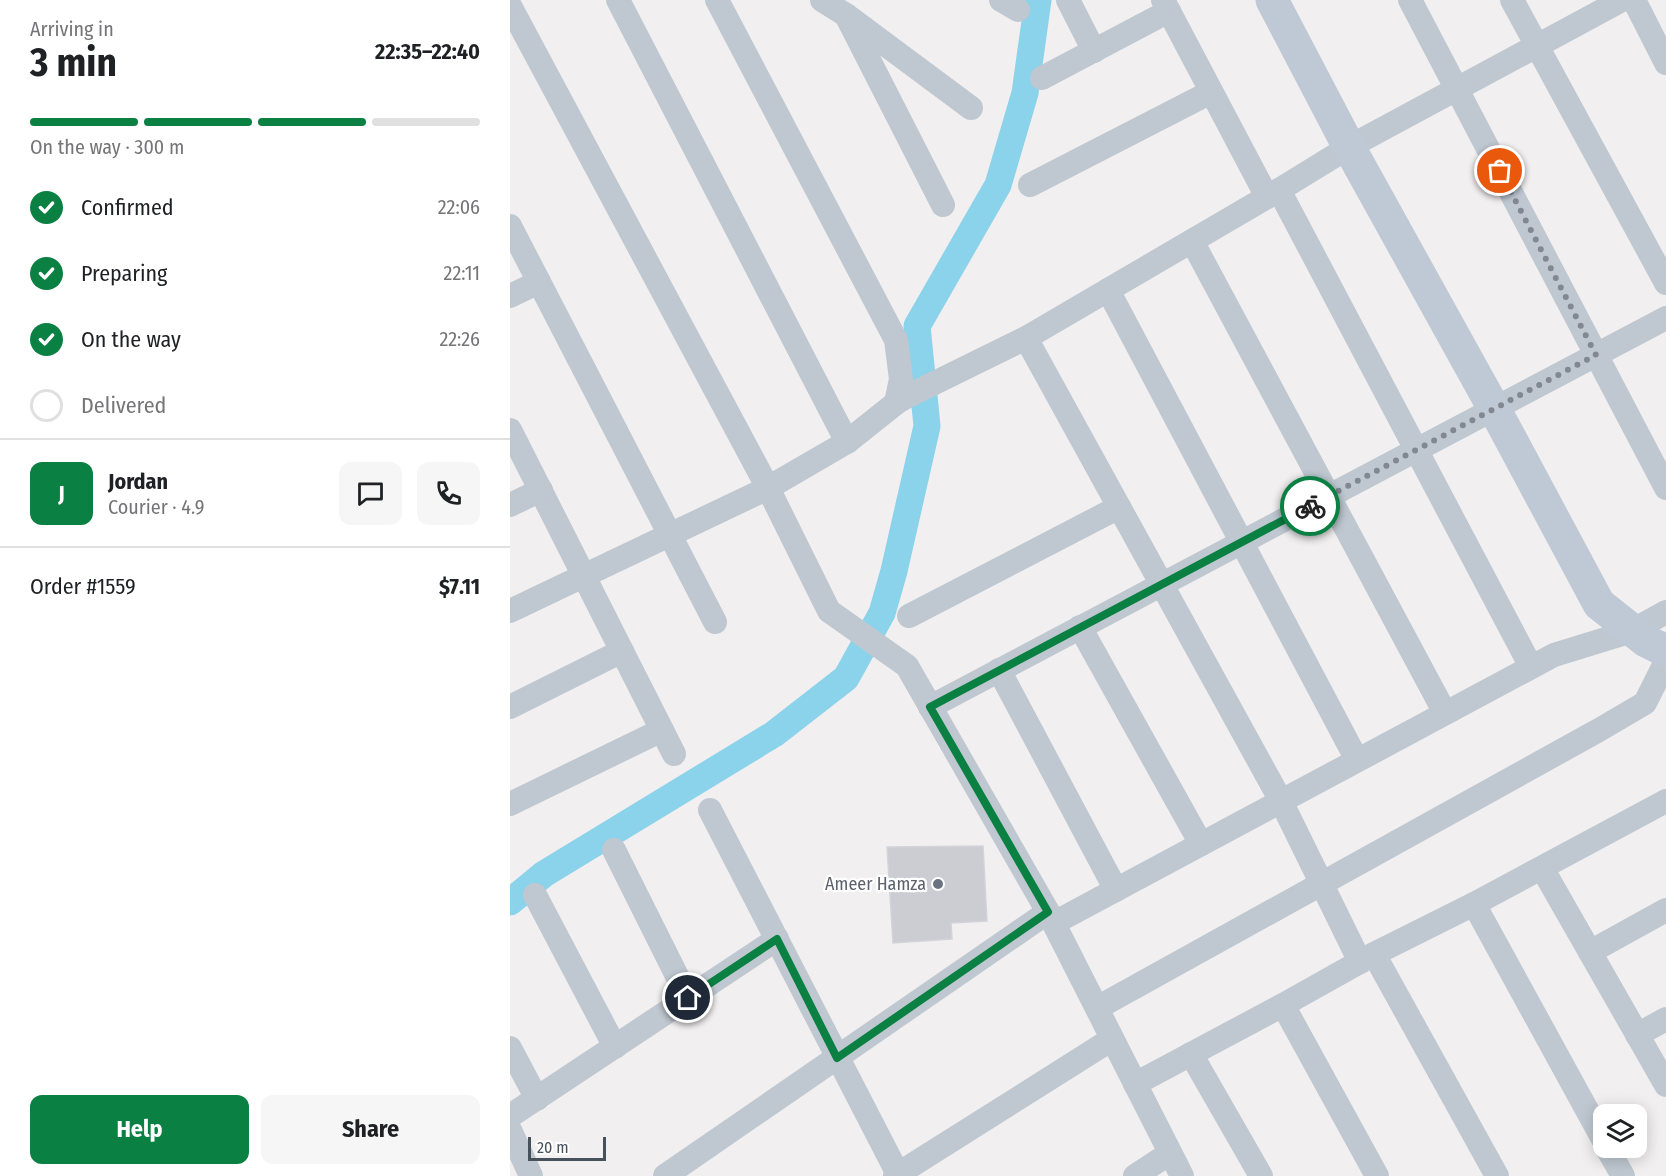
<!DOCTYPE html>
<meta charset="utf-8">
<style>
:root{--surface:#fff;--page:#f6f6f6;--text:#202124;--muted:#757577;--line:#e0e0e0;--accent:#0b8043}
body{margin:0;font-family:"Fira Sans Condensed",sans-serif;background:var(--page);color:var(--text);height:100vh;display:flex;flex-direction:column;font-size:22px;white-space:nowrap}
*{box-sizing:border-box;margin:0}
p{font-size:20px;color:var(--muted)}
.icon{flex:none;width:33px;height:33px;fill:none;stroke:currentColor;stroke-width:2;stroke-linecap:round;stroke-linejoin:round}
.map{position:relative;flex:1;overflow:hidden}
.sheet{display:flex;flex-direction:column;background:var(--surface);width:510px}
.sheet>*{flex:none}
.buttons{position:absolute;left:1083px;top:1104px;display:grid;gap:12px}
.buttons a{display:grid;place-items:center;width:54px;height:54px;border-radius:12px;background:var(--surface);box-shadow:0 3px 15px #0003;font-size:30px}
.scale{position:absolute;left:18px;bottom:15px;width:78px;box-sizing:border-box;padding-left:6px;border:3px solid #47515c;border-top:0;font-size:16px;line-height:21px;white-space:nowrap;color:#47515c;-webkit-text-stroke:4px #fff;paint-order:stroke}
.pin{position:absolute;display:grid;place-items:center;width:51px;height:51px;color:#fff;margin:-26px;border:3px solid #fff;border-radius:50%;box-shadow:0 2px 6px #0007}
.courier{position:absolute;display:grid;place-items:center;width:60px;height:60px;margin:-30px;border:4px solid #0b8043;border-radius:50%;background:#fff;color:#222;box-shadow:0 2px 8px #0007}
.head em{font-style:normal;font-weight:700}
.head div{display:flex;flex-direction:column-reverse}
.head{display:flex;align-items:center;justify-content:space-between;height:102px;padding:0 30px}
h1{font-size:39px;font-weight:700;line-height:45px}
.bar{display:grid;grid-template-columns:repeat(4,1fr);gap:9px 6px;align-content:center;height:72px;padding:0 30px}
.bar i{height:8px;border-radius:4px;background:var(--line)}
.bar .on{background:var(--accent)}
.bar p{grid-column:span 4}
.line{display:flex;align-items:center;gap:15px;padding:0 30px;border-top:2px solid var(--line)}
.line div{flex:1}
.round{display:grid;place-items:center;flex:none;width:63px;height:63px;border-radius:12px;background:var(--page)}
ol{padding:0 30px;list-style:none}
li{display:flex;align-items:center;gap:18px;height:66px}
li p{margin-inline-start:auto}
li .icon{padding:6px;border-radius:50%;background:var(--accent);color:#fff;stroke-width:4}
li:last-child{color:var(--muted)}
li i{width:33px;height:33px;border:3px solid var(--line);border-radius:50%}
.button{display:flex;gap:12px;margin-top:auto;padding:12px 30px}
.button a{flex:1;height:69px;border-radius:12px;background:var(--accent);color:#fff;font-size:24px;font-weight:700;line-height:69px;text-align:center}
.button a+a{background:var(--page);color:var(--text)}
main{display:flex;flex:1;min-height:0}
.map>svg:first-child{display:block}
</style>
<main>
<section class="sheet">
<div class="head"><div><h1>3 min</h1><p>Arriving in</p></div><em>22:35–22:40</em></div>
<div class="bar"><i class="on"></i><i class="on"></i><i class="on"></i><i></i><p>On the way · 300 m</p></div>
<ol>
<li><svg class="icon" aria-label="check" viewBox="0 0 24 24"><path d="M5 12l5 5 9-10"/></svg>Confirmed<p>22:06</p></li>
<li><svg class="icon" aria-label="check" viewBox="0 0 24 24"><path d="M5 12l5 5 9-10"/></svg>Preparing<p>22:11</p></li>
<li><svg class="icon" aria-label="check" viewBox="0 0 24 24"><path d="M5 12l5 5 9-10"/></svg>On the way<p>22:26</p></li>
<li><i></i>Delivered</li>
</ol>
<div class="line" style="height:108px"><b class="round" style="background:var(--accent);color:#fff">J</b><div><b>Jordan</b><p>Courier · 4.9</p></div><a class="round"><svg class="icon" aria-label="chat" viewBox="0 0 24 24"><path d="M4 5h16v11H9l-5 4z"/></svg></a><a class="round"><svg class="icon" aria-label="phone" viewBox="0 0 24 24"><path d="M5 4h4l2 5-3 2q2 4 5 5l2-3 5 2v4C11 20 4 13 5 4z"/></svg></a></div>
<div class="line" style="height:78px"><div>Order #1559</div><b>$7.11</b></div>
<div class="button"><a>Help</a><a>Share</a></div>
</section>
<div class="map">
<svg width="1156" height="1176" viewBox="0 0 1156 1176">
<rect width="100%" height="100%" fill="#f1efef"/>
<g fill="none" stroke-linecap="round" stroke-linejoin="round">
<!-- canal -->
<path stroke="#8bd2eb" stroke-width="27" d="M0,902L34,874L264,734L336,678L372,613L384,571L417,426L407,326L488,185L515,93L528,0"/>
</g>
<!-- building -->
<path fill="#cbcdd3" stroke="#d3d4da" stroke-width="1.5" d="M473,846L477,921L441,923L442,939L383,943L377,847Z"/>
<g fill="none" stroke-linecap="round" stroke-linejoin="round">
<!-- street -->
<g stroke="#bfc8d1" stroke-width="24">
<path d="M108,0L337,442"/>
<path d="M207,0L386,340L391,379L386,403"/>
<path d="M312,0L336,15L461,108"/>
<path d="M491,0L508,10"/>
<path d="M558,0L584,51"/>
<path d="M653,0L757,197"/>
<path d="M900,0L1156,488"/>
<path d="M1002,0L1156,283"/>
<path d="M1124,0L1156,63"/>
<path d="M0,6L258,488L319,611L397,666L538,912L672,1176"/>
<path d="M336,15L433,205"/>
<path d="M532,78L659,11"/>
<path d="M520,185L701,92"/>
<path d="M769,190L1021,667"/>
<path d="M0,226L205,622"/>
<path d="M682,241L935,713"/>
<path d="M598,290L847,760"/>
<path d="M0,296L29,282"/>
<path d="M516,338L771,801L850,962"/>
<path d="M0,430L164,754"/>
<path d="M0,505L31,490"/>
<path d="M0,611L258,488L337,442L386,403L398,396L516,338L769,190L839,147L1112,0"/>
<path d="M399,616L609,507"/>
<path d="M570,627L691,844"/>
<path d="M489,670L606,890"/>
<path d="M0,707L112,651"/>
<path d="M420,707L1156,318"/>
<path d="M0,804L152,730"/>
<path d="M200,810L389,1176"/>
<path d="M104,850L178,998"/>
<path d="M1032,868L1156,1085"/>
<path d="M25,895L105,1047"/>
<path d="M964,904L1094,1141"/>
<path d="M544,923L1044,655L1122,631L1156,612"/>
<path d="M1080,952L1156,910"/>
<path d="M864,954L987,1176"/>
<path d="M773,1005L867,1176"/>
<path d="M587,1008L1089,730L1135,703L1156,661"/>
<path d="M1127,1035L1156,1019"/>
<path d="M0,1048L27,1099"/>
<path d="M681,1054L751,1176"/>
<path d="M625,1084L773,1005L864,954L964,904L1156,801"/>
<path d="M0,1116L267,939"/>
<path d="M0,1130L21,1176"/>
<path d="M1097,1148L1113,1176"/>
<path d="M155,1176L538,912"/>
<path d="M385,1176L602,1039"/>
<path d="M625,1176L660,1153"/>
</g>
<!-- secondary -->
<path stroke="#bfc9d5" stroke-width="33" d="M762,0L839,147L992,423L1089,604L1136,641L1156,651"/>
</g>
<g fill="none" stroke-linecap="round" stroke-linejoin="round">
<!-- done -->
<path stroke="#82888f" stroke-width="6" stroke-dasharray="0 10.8" d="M800,506L1086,355L990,171"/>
<!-- route -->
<path stroke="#0b8043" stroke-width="8" d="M178,998L267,939L327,1058L538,912L420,707L800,506"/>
</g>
<!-- markers -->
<circle fill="#6b7280" stroke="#fff" stroke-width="2" cx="428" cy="884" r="6"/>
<g text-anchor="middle" stroke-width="4.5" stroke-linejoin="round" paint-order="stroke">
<!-- worship labels -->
<g font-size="18" fill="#5b616d" stroke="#fff" text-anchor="end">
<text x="416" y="890">Ameer Hamza</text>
</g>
</g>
</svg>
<div class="buttons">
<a><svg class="icon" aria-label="layers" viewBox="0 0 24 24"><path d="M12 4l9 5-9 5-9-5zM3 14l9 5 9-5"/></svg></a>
</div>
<div class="scale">20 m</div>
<div class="pin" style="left:990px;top:171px;background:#ea580c"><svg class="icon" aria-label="bag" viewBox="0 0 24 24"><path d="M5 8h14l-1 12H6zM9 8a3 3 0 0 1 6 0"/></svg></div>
<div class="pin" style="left:178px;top:998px;background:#1f2937"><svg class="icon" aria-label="home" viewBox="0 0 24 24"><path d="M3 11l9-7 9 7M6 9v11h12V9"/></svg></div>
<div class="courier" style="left:800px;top:506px"><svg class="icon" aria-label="bike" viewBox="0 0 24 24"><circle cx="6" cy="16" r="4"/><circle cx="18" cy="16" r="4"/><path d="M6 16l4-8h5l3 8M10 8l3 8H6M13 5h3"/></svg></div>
</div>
</main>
